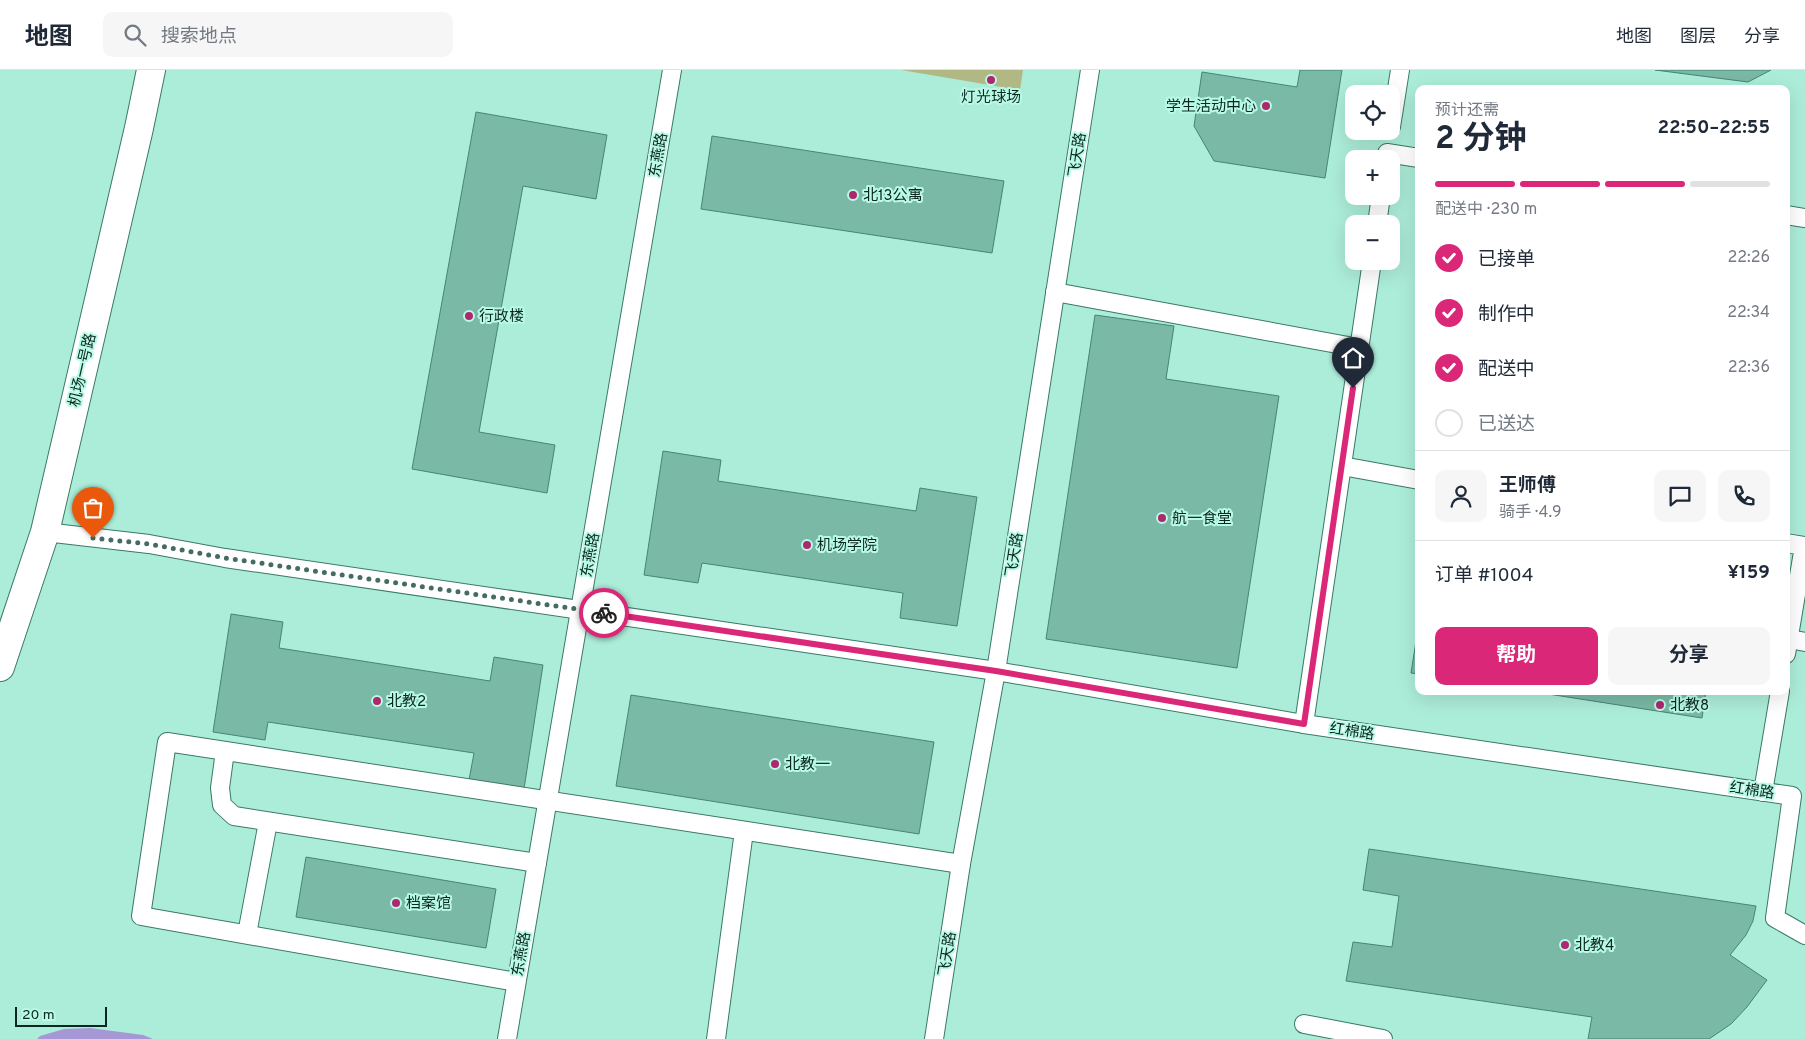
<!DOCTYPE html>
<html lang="zh">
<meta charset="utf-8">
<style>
:root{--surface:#fff;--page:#f6f6f7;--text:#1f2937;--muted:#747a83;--line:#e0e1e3;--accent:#db2777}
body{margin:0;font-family:Overpass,"Noto Sans SC",sans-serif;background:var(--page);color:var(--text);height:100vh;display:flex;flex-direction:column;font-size:19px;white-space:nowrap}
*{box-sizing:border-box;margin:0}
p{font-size:16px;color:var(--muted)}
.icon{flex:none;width:28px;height:28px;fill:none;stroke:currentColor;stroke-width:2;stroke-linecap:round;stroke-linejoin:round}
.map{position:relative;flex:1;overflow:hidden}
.details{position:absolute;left:1415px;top:15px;width:375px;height:610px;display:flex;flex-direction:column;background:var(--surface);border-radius:10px;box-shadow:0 5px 20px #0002}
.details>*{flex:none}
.fabs{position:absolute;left:1345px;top:15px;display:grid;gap:10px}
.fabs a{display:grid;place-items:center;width:55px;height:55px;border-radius:10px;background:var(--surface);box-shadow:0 5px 20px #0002;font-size:25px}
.scale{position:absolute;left:15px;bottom:12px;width:92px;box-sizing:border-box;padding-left:5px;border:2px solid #0c2720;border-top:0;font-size:14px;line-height:18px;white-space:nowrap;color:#0c2720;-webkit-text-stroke:4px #b9fae6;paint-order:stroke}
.pin{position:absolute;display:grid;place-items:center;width:42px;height:42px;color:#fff;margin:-51px -21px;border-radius:50% 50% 50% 0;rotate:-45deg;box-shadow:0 0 5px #0007}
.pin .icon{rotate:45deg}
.courier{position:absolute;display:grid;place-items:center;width:50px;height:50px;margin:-25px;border:4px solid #db2777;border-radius:50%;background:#fff;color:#222;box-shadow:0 1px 6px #0007}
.head em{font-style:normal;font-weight:700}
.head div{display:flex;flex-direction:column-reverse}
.head{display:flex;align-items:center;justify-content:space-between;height:85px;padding:0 20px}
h1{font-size:32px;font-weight:700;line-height:38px}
.bar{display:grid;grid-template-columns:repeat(4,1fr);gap:8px 5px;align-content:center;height:60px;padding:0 20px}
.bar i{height:6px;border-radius:4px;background:var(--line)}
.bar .on{background:var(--accent)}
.bar p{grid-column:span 4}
.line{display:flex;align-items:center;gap:12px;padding:0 20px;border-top:1px solid var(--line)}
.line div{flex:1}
.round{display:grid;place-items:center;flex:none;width:52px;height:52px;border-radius:10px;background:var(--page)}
ol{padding:0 20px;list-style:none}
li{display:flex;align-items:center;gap:15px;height:55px}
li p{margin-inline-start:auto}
li .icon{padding:5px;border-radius:50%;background:var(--accent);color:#fff;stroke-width:4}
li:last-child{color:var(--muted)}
li i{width:28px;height:28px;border:2px solid var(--line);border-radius:50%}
.button{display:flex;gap:10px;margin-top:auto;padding:10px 20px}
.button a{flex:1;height:58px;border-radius:10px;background:var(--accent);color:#fff;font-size:20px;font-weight:700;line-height:58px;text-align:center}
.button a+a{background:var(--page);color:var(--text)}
header{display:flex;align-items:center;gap:30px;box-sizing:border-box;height:70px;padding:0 25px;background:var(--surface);border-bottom:1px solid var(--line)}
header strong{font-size:24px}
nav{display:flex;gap:28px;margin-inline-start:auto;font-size:18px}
.search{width:350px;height:45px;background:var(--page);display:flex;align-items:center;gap:12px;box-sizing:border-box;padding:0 18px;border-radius:10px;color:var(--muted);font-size:19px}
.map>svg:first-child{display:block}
</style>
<header>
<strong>地图</strong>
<div class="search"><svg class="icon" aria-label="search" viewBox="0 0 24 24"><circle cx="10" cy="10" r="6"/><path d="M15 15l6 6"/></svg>搜索地点</div>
<nav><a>地图</a><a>图层</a><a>分享</a></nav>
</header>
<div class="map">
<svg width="1805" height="969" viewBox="0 0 1805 969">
<rect width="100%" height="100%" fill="#acedd9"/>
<!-- green -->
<path fill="#b1b884" d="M901,0H1023L1020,20Z"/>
<!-- water -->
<path fill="#a598d5" d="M90,958L143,965L153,969H37L40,966L64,959Z"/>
<!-- building -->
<g fill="#7ab9a6" stroke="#468574">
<path d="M1300,0H1342L1325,108L1214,91L1194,56L1202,2L1297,17Z"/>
<path d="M1655,0H1771L1748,12Z"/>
<path d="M476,42L607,65L596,129L523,116L479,362L555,375L547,423L412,399Z"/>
<path d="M712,66L1004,111L992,183L701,139Z"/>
<path d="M1095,245L1174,256L1166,309L1279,326L1237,598L1046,569Z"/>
<path d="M663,381L721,390L718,411L916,441L920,418L977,427L957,556L900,548L903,523L702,493L698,513L644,505Z"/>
<path d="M231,544L283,552L279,578L490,611L494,587L543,595L524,719L469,710L474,683L268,652L265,670L213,662Z"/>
<path d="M1419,552V604L1411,603Z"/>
<path d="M1529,621H1706L1702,648Z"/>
<path d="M631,625L934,672L919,764L616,716Z"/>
<path d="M1369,779L1756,836L1753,851L1746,865L1730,885L1767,910L1747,937L1731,954L1709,969H1588L1592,947L1346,911L1353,872L1392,877L1399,826L1363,820Z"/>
<path d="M306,787L496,819L486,878L296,847Z"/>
</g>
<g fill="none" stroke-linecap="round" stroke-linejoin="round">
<!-- service casing -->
<g stroke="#3a7968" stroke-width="20">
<g id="service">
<path d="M1391,57L1400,0"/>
<path d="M1387,83L1419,88"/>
<path d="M1786,145L1805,148"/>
<path d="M1377,154L1381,126"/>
<path d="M1055,222L1359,278"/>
<path d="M1342,396L1419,410"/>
<path d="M45,462L149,474L225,488L996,601L1304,654L1792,726L1775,848L1805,865"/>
<path d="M1786,473L1804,476L1786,584"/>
<path d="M1789,569L1805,572"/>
<path d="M1304,654L1372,191"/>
<path d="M225,681L220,718L222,735L234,746L537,793"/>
<path d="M1763,722L1780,621"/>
<path d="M247,864L268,752"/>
<path d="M516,912L141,846L167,672L961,794"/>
<path d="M1304,954L1383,969"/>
<path d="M507,969L672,0"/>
<path d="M716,969L744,761"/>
<path d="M934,969L961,794L996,601L1090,0"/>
</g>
</g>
<!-- secondary casing -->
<g stroke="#3a7968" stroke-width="30">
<path id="secondary" d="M0,597L45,462L139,58L151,0"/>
</g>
<!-- service -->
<use href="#service" stroke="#fff" stroke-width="18"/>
<!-- secondary -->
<use href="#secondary" stroke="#fff" stroke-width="28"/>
</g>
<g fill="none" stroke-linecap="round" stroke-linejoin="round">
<!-- done -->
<path stroke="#446c61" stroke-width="5" stroke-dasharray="0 9" d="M93,468L149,474L225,488L604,543"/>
<!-- route -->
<path stroke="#db2777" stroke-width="6" d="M604,543L996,601L1304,654L1353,318"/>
</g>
<!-- markers -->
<g fill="#ae286e" stroke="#b9fae6" stroke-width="2">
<circle cx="991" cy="10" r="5"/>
<circle cx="1266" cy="36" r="5"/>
<circle cx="853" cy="125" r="5"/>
<circle cx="469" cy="246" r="5"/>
<circle cx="1162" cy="448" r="5"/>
<circle cx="807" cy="475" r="5"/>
<circle cx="377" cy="631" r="5"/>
<circle cx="1660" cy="635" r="5"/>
<circle cx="775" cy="694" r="5"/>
<circle cx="396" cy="833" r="5"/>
<circle cx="1565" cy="875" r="5"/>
</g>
<g text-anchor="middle" stroke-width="4" stroke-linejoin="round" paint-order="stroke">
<!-- poi labels -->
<g font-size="15" fill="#0c2720" stroke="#b9fae6" text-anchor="start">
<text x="991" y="32" text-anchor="middle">灯光球场</text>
<text x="1256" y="41" text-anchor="end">学生活动中心</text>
<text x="863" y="130">北13公寓</text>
<text x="479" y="251">行政楼</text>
<text x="1172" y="453">航一食堂</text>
<text x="817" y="480">机场学院</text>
<text x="387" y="636">北教2</text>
<text x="1670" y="640">北教8</text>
<text x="785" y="699">北教一</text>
<text x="406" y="838">档案馆</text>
<text x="1575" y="880">北教4</text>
</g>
<!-- street labels -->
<g font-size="15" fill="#0c2720" stroke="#b9fae6">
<text transform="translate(658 85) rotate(-80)" y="5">东燕路</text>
<text transform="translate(1077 85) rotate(-81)" y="5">飞天路</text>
<text transform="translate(82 300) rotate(-77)" y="5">机场一号路</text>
<text transform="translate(590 485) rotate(-80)" y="5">东燕路</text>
<text transform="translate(1014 485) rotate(-81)" y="5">飞天路</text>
<text transform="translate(1352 661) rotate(8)" y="5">红棉路</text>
<text transform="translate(1752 720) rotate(8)" y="5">红棉路</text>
<text transform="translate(521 884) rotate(-80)" y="5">东燕路</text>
<text transform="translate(947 884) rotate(-81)" y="5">飞天路</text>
</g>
</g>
</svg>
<div class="fabs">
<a><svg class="icon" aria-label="locate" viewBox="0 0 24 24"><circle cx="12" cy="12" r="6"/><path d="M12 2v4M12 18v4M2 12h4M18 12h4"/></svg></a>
<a>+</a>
<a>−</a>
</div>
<div class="scale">20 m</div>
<div class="pin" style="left:93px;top:468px;background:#ea580c"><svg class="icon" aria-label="bag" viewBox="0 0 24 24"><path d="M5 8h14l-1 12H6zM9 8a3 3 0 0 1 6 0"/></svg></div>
<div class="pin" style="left:1353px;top:318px;background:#1f2937"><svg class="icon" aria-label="home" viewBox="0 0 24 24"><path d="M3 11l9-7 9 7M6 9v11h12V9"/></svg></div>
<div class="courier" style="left:604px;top:543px"><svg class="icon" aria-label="bike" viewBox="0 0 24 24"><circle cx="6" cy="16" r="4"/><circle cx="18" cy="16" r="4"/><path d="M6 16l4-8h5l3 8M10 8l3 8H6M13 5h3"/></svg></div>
<section class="details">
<div class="head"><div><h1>2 分钟</h1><p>预计还需</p></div><em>22:50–22:55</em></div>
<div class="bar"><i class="on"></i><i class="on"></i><i class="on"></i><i></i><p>配送中 · 230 m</p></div>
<ol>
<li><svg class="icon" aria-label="check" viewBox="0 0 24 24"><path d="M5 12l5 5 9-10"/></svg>已接单<p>22:26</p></li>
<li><svg class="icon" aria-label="check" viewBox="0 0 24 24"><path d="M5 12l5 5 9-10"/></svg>制作中<p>22:34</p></li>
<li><svg class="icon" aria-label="check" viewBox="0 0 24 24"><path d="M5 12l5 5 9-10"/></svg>配送中<p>22:36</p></li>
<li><i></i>已送达</li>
</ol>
<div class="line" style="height:90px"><a class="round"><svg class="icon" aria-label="person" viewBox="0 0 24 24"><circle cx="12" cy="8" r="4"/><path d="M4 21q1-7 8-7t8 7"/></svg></a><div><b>王师傅</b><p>骑手 · 4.9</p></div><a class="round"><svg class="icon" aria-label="chat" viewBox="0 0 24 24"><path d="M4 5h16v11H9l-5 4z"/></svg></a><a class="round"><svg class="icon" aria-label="phone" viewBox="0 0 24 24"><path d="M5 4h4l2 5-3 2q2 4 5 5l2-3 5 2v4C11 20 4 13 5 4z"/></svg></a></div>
<div class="line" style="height:65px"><div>订单 #1004</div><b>¥159</b></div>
<div class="button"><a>帮助</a><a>分享</a></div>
</section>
</div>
